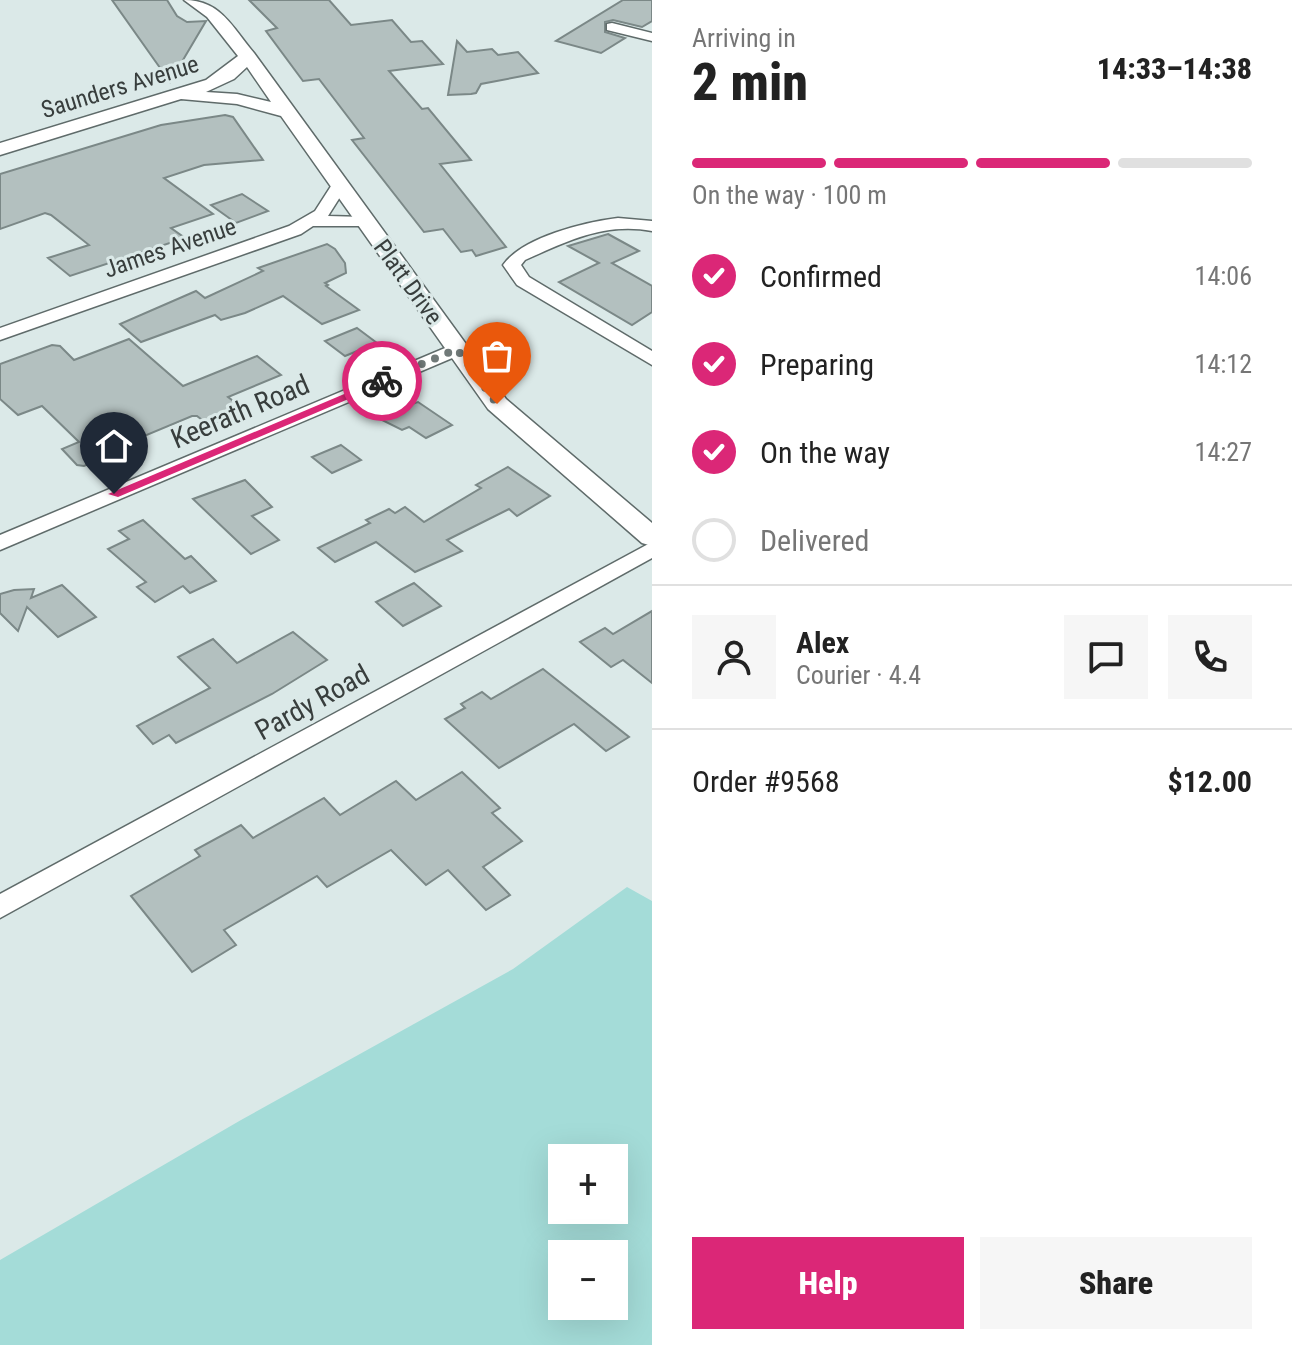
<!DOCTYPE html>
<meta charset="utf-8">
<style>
:root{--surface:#fff;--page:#f6f6f6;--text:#222;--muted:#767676;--line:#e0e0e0;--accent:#db2777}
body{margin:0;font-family:"Roboto Condensed",sans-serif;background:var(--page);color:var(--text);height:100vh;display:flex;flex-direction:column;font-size:30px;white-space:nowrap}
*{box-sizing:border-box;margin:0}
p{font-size:26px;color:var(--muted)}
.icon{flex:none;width:44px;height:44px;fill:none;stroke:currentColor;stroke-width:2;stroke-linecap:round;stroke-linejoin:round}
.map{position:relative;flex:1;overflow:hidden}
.sheet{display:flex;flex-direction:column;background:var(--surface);width:640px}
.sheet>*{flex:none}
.controls{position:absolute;left:548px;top:1144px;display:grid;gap:16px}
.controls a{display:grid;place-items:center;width:80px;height:80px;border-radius:0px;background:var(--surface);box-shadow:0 8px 32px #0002;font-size:40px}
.pin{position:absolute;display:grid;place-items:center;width:68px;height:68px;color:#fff;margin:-82px -34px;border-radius:50% 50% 50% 0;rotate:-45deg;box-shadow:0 0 8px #0007}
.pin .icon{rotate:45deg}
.courier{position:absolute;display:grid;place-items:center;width:80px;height:80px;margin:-40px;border:6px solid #db2777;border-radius:50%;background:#fff;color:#222;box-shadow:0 2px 10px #0007}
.head em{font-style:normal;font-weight:800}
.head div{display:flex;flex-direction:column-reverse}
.head{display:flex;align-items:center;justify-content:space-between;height:136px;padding:0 40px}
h1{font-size:52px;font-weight:800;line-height:60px}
.bar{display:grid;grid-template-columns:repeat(4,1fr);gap:12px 8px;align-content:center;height:96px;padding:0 40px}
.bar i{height:10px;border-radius:6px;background:var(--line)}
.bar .on{background:var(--accent)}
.bar p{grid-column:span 4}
.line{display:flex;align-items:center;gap:20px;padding:0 40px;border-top:2px solid var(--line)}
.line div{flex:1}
.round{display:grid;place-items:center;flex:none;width:84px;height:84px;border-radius:0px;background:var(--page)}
ol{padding:0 40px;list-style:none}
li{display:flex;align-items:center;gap:24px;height:88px}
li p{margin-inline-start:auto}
li .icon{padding:8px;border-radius:50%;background:var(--accent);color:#fff;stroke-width:4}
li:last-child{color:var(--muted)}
li i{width:44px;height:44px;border:4px solid var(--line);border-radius:50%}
.action{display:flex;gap:16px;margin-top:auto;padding:16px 40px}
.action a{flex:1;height:92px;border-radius:0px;background:var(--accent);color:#fff;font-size:32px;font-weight:800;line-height:92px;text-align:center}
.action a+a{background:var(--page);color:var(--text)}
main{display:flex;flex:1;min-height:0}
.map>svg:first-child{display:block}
</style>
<main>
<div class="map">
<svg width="652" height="1345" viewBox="0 0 652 1345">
<rect width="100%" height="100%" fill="#dbe9e8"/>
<!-- green -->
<path fill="#a4dcd8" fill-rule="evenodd" d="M627,887L652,901V1345H0V1260L241,1120L513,969ZM562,1158H614V1210H562ZM562,1254H614V1306H562Z"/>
<!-- building -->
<g fill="#b3c0bf" stroke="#7b8887" stroke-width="2">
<path d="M112,0H167L177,16L187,22L206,21L170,82Z"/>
<path d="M249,0H329L351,25L392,20L411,42L422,41L443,64L389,71L422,109L428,108L471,160L440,164L506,247L476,256L472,250L461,252L443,229L424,232L352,140L364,138L319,79L303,81L266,31L277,28Z"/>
<path d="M623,0H652V21L642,27L613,20L605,22V32L625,38L601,53L556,41Z"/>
<path d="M457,41L467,52L492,49L498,55L518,52L538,73L481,84L476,93L471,94L448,95Z"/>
<path d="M225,115L233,117L263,160L204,165L164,178L213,214L171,228L185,238L70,276L48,258L89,245L51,215L45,213L0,229V174L161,125Z"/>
<path d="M242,194L268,211L236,223L211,205Z"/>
<path d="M608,234L639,251L612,263L652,286V312L632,325L559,282L599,263L568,246Z"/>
<path d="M327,244L335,249L345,263L346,273L325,283L328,285L326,286L359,310L322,324L283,296L245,313L221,320L215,315L141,342L120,324L196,291L205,298L263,271L258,268Z"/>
<path d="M357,328L377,343L345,356L325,341Z"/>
<path d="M129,339L183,386L257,356L281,375L228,397L245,410L210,426L197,416H192L120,446L124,450L84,466L77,465L62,449L79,442L42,406L18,415L0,399V364L52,345L60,346L74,360Z"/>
<path d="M418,402L452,425L426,438L409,427L402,430L376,417L405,403L409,405Z"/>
<path d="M341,445L361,460L332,473L312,457Z"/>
<path d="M508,467L550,496L517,516L509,509L447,540L462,551L415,572L376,542L335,562L318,548L370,523L366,520L389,509L395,513L405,507L424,522L481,488L476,485Z"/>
<path d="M245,480L272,507L252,516L279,540L251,554L193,499Z"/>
<path d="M143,520L185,559L191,556L216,581L190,593L183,586L155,602L137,587L146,582L108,549L129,539L119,531Z"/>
<path d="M414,583L441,606L403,626L376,602Z"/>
<path d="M62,585L96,617L58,637L27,607L18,631L0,613V594L14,590L34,589L31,598Z"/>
<path d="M652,611V683L623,660L611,667L580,642L605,628L613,634Z"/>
<path d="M293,632L327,660L272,694L176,743L169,735L153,744L137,726L210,688L178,657L213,639L237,663Z"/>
<path d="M543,669L629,737L606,751L574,724L499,768L445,719L465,708L461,704L482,692L491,699Z"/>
<path d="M462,772L500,808L492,813L522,841L483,867L510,895L486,910L448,870L426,885L391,850L327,887L317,876L224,930L236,945L192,972L131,896L200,856L195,850L241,825L253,838L324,798L340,815L396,781L416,800Z"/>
</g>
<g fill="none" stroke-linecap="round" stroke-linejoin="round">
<!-- minor casing -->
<g stroke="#5f6b6a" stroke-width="3">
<g id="minor">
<path d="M612,23L652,33V41L607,30V24Z"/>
<path d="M339,181L347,186L328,216L364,217L370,218L372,222L370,226H313L301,234L0,340V328L289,226L315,211L333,183Z"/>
<path d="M618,218L652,221V231C605,222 567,241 525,260L521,265L529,277L652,351V365L517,285L503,265C523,237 585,222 618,218Z"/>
<path d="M457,343L464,345L466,349L464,353L0,550V535Z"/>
<path d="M652,542V558L0,918V894Z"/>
</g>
</g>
<!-- tertiary casing -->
<g stroke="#5f6b6a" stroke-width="3">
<path id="tertiary" d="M184,0C221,0 232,27 254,53L506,399L652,523V546L642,543L488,409L281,116L237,104L181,99L0,155V143L206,80L238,56L207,17ZM247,67L271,102L237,94L206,92L234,79Z"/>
</g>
<!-- minor -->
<use href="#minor" fill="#fff" fill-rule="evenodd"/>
<!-- tertiary -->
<use href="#tertiary" fill="#fff" fill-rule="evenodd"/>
</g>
<!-- route -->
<path fill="#db2777" d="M382,378L388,381L386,383L118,497L108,494Z"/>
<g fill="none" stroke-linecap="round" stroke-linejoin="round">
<!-- done -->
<path stroke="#717a79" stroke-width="8" stroke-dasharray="0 14.4" d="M382,381L457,349L497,404"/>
</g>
<g text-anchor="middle" stroke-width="6" stroke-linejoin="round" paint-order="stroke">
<!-- far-street labels -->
<g font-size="24" fill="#383e3d" stroke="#dbe9e8">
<text transform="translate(120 87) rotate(-17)" y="8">Saunders Avenue</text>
<text transform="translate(170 248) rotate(-19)" y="8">James Avenue</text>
<text transform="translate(408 282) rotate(54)" y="8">Platt Drive</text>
</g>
<!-- street labels -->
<g font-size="28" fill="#383e3d" stroke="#dbe9e8">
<text transform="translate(240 411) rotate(-23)" y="10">Keerath Road</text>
<text transform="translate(312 702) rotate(-29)" y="10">Pardy Road</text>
</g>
</g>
</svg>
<div class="controls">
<a>+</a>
<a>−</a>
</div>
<div class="pin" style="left:497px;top:404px;background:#ea580c"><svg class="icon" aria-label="bag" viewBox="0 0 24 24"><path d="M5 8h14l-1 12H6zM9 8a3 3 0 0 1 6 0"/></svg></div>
<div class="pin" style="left:114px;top:494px;background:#1f2937"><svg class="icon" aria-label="home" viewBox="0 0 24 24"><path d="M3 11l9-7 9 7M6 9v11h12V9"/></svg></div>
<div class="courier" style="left:382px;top:381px"><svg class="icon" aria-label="bike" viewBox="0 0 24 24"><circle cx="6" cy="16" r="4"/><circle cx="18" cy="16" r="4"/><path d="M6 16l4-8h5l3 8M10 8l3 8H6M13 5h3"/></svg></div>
</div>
<section class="sheet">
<div class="head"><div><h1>2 min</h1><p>Arriving in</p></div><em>14:33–14:38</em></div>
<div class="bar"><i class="on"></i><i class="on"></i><i class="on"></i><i></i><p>On the way · 100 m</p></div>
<ol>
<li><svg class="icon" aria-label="check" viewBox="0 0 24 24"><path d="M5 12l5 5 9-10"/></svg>Confirmed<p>14:06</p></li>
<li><svg class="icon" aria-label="check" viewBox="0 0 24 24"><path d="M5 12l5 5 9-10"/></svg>Preparing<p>14:12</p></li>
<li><svg class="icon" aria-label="check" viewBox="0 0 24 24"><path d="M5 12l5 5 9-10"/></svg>On the way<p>14:27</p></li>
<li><i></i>Delivered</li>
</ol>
<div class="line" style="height:144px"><a class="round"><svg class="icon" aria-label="person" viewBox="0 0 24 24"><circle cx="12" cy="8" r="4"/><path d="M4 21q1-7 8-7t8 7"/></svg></a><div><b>Alex</b><p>Courier · 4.4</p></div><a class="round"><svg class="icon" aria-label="chat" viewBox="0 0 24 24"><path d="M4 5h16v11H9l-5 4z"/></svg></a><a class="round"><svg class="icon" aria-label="phone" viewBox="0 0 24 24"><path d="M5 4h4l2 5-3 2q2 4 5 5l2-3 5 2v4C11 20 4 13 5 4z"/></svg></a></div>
<div class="line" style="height:104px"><div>Order #9568</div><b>$12.00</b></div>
<div class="action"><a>Help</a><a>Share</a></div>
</section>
</main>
